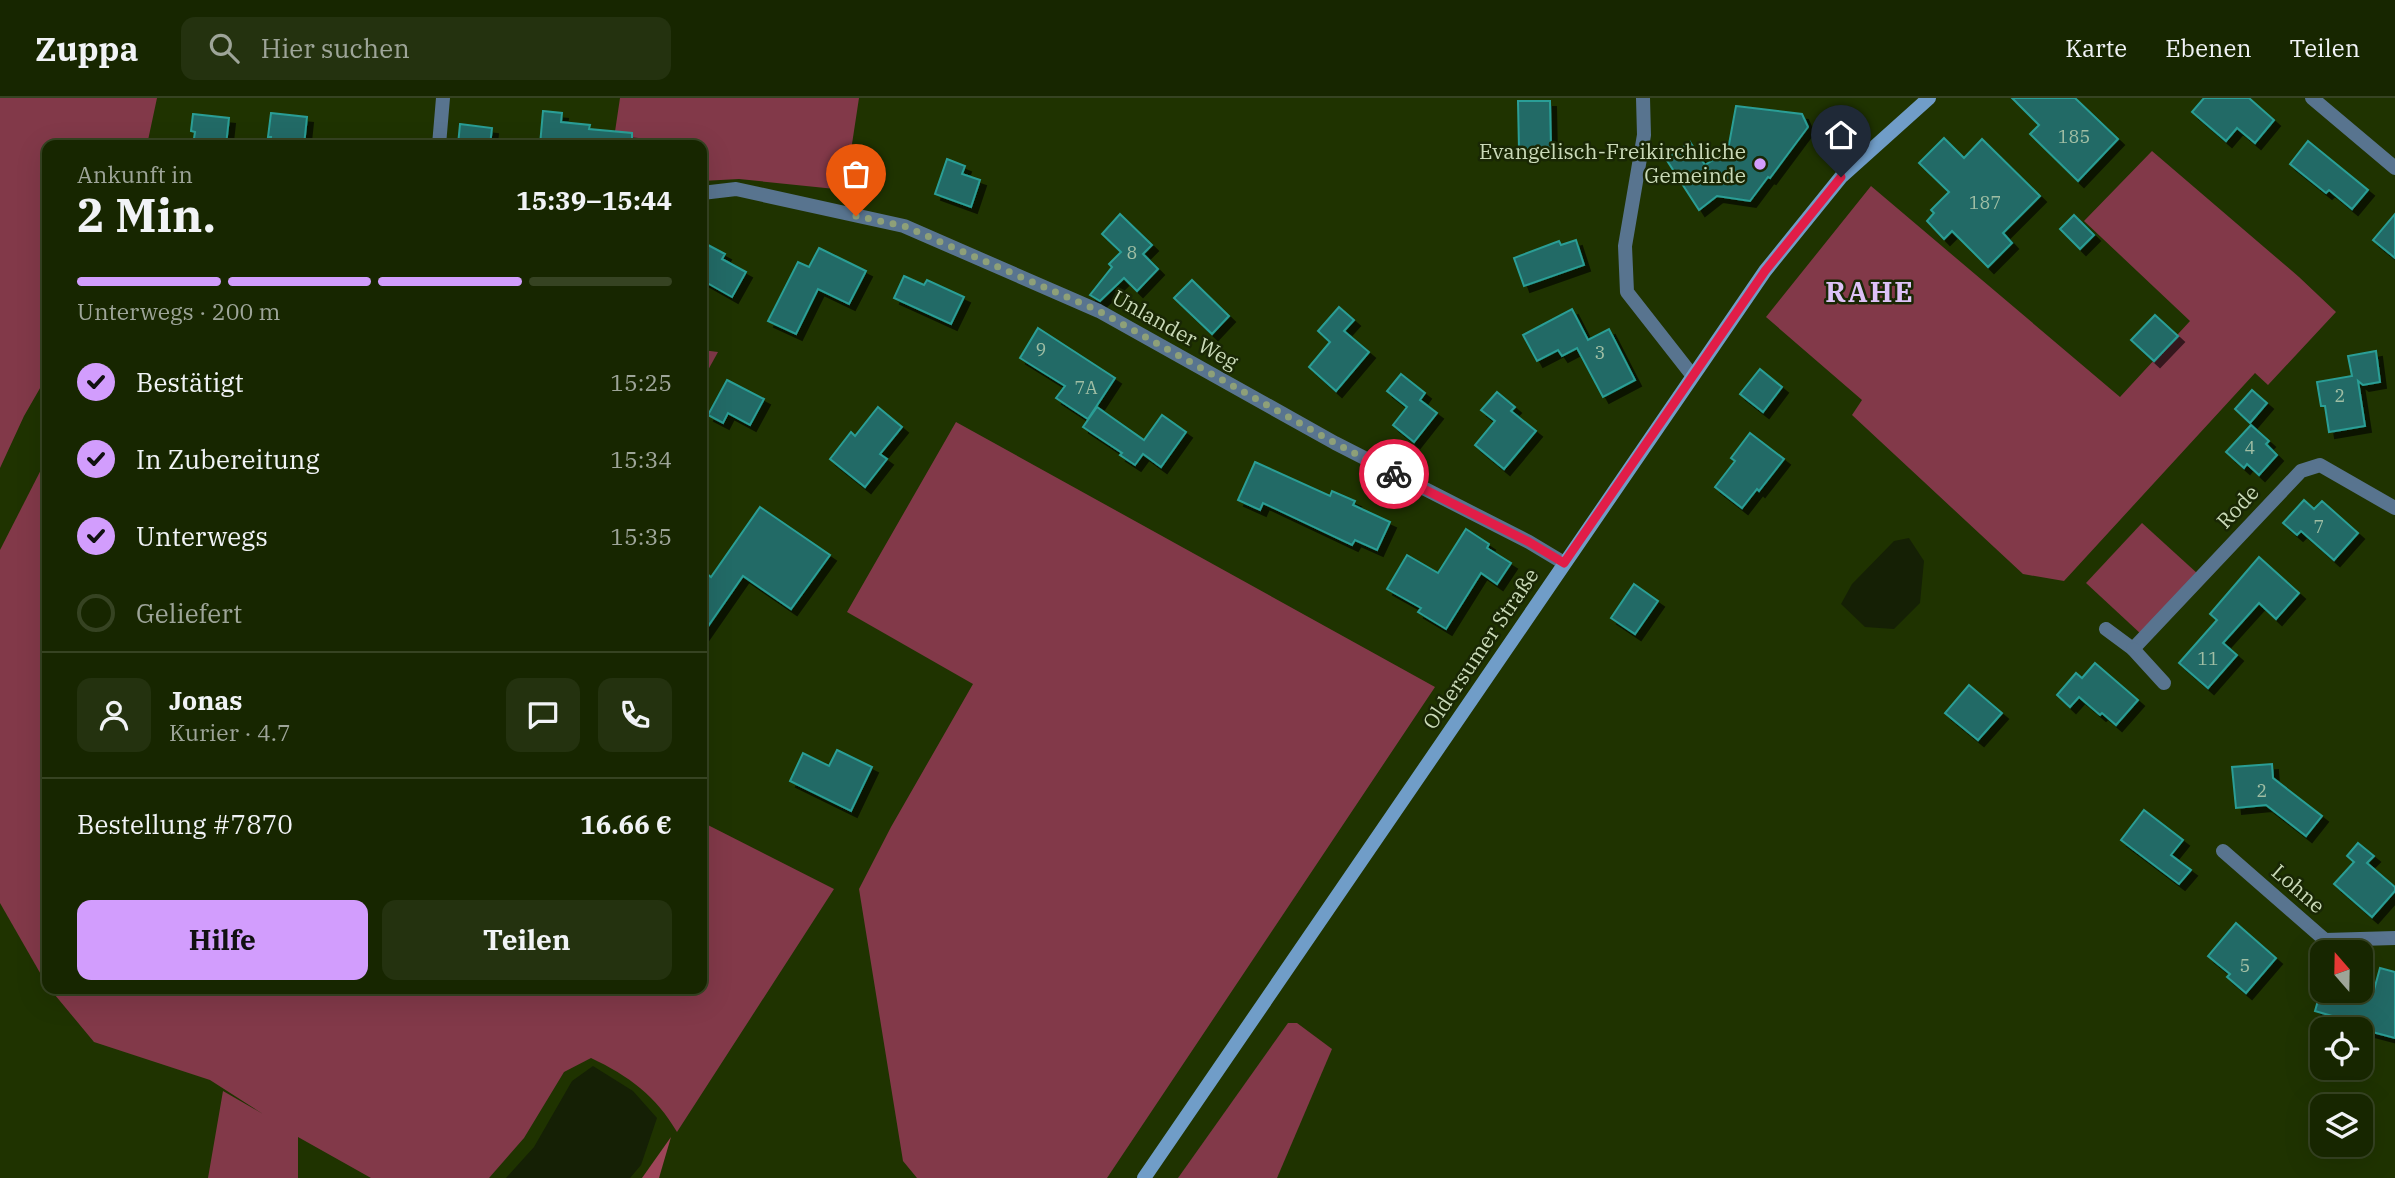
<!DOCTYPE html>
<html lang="de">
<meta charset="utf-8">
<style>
:root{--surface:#172600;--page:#24320f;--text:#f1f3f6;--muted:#9ea599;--line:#364322;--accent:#d29dfd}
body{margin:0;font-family:"IBM Plex Serif",serif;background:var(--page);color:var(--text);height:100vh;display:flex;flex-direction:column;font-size:26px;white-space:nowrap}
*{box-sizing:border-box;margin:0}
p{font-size:23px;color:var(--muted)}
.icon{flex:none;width:38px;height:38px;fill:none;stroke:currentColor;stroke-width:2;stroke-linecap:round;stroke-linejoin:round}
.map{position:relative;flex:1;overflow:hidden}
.panel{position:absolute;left:42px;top:42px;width:665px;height:854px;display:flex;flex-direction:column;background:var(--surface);border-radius:14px;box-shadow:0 7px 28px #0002,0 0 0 2px var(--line)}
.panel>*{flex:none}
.needle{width:46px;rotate:340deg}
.tools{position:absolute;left:2310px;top:842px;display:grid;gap:14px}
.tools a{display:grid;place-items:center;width:63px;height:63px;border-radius:14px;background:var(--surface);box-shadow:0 7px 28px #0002,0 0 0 2px var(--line);font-size:35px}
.pin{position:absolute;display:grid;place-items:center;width:60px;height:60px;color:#fff;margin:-72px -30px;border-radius:50% 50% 50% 0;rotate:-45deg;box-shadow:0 0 7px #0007}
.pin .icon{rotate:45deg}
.courier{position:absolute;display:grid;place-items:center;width:70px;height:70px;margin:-35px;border:5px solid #e11d48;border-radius:50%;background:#fff;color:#222;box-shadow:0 2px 9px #0007}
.overview em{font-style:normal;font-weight:700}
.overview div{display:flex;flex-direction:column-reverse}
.overview{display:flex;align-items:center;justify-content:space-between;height:119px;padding:0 35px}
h1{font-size:46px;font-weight:700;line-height:52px}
.bar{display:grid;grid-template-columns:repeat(4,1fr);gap:10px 7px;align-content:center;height:84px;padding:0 35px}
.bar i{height:9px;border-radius:5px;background:var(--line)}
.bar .on{background:var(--accent)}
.bar p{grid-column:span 4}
.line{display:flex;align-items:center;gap:18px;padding:0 35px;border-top:2px solid var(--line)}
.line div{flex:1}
.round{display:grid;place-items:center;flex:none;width:74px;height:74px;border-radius:14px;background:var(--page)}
ol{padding:0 35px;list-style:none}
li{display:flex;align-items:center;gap:21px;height:77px}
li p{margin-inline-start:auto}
li .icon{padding:7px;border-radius:50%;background:var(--accent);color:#111;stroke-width:4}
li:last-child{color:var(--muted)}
li i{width:38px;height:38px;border:4px solid var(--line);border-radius:50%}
.cta{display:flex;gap:14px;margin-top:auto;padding:14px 35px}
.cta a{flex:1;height:80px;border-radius:14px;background:var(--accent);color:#111;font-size:28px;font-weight:700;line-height:80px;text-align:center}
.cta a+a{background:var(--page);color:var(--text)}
header{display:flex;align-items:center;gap:42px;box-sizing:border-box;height:98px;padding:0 35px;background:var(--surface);border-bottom:2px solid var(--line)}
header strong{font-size:33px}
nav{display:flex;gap:38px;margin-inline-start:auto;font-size:24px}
.search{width:490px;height:63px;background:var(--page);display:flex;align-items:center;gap:18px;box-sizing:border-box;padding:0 24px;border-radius:14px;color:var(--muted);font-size:26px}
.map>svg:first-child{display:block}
</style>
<header>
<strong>Zuppa</strong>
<div class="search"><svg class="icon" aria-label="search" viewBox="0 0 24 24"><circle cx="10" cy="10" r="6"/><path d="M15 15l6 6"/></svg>Hier suchen</div>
<nav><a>Karte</a><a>Ebenen</a><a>Teilen</a></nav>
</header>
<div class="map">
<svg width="2395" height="1080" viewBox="0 0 2395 1080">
<defs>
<filter id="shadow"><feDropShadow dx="6" dy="6" stdDeviation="0" flood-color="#0009"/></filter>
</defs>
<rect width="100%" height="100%" fill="#1f3300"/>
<!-- green -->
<g fill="#823949">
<path d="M0,0H157L147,47H47V278L24,318L0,370Z"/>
<path d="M620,0H859L845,92L739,81L702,83V47H613Z"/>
<path d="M2152,53L2299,179L2336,214L2268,287L2255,275L2064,483L2023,476L1852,317L1862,302L1766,219L1871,88L2120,299L2190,223L2084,123Z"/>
<path d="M702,252L718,254L702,283Z"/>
<path d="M956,324L1435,589L1107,1080H917L903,1063L859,791L891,729L973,586L847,514Z"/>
<path d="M47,360V887L0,805V452Z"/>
<path d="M2142,425L2198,476L2141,536L2086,485Z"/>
<path d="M702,724L834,791L677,1034C656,998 629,978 591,960L564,974L524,1040L489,1080H371L298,1039V1080H208L223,993L263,1016L210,982L94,944L50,891H702Z"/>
<path d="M1288,925H1297L1332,951L1277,1080H1178Z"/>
</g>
<!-- forest -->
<path fill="#9e4559" d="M671,1039L659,1080H642Z"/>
<!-- water -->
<g fill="#152005">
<path d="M1909,440L1924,463L1920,505L1894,531L1865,529L1841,506L1852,486L1894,443Z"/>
<path d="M593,968L633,993L657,1020L641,1067L630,1080H506L534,1049L572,983Z"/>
</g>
<!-- building -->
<g fill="#206b66" stroke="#2b9e96" stroke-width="2" filter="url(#shadow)">
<path d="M2012,0H2075L2118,41L2078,83L2030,36L2039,27Z"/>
<path d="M2204,0H2249L2274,22L2255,45L2237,30L2226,43L2192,14Z"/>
<path d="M1518,3H1550L1551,50L1519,51Z"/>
<path d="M1736,8L1802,16L1808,29L1770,80L1768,79L1750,103L1717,98L1699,112L1666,61L1690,44L1705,67L1728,52Z"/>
<path d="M543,13L562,15L561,24L590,27L589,31L632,35V47H540Z"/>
<path d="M271,15L307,19L304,47H270L271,39H268Z"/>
<path d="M193,16L229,20L226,47H193L195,34L191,33Z"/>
<path d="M460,26L492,30L490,47H458Z"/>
<path d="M1944,40L1964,60L1982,41L2040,98L2003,135L2012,145L1988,169L1952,133L1944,141L1927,123L1934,115L1931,112L1949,94L1919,65Z"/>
<path d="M2308,43L2368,92L2352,111L2329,92L2326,95L2290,66Z"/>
<path d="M947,61L965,68L962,76L980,82L971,109L935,96Z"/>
<path d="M1120,116L1152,147L1143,156L1158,171L1137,193L1124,180L1100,203L1090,197L1112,169L1109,166L1121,154L1102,136Z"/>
<path d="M2395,116V160L2373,142Z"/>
<path d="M2074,117L2094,137L2080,151L2060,131Z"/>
<path d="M1576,142L1584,167L1524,188L1514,160L1559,143L1561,147Z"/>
<path d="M708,147L725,156L722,161L746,174L732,199L702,182V158Z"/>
<path d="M819,150L866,173L849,206L818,191L796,236L768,223L798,164L809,169Z"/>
<path d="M904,178L924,187L927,182L964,199L951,226L894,200Z"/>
<path d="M1192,182L1229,218L1212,236L1174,200Z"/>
<path d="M1339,209L1354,222L1344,233L1369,254L1336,293L1309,269L1330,244L1318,233Z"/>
<path d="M1572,211L1588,242L1609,231L1635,282L1603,299L1577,250L1562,258L1558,252L1537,263L1523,237Z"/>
<path d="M2155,217L2178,238L2154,263L2131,242Z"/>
<path d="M1038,230L1115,280L1088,321L1056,300L1065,288L1020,260Z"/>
<path d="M2376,253L2380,284L2363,287L2358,283L2365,328L2329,334L2325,308H2321L2317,284L2352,278L2348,258Z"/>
<path d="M1760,271L1782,289L1763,314L1740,296Z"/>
<path d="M1401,276L1425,295L1420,302L1437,315L1414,344L1393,327L1407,309L1387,293Z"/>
<path d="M727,282L764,301L750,327L728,315L723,325L708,317Z"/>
<path d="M2252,292L2267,305L2250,325L2235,311Z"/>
<path d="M1497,294L1515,309L1511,313L1536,333L1504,371L1475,347L1495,323L1481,312Z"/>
<path d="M878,309L902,329L880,356L887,361L865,389L830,361L851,334L855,338Z"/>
<path d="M1097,309L1144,342L1162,317L1186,334L1161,369L1143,356L1135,367L1120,357L1122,355L1083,329Z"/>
<path d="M2251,327L2269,343L2266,346L2277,357L2259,377L2247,366L2244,370L2226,354Z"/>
<path d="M1750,335L1784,361L1759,393L1757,391L1742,410L1715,389L1735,363L1731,360Z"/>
<path d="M1255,364L1330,398L1332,393L1355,403L1353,407L1390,424L1377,452L1355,442L1352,447L1263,405L1260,412L1238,402Z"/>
<path d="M2304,402L2314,411L2322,403L2358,435L2334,462L2301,433L2297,437L2283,425Z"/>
<path d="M760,409L830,457L791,511L743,478L702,537V472L711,479Z"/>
<path d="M1466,431L1489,446L1487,450L1511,465L1497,486L1481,475L1446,531L1418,514L1421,510L1387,491L1407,457L1438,475Z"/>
<path d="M2259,459L2299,495L2276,521L2259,505L2223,545L2237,557L2208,590L2179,565L2217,522L2210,516Z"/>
<path d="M1634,486L1658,503L1635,536L1611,520Z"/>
<path d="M2095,565L2138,602L2116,627L2102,615L2100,617L2079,599L2070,609L2057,597L2076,575L2082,580Z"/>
<path d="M1969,587L2002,615L1978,642L1945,615Z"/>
<path d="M837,652L872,669L851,713L790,683L803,655L829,668Z"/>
<path d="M2272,666L2273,680L2322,718L2306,738L2266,707L2236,710L2232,669Z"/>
<path d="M2144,712L2183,742L2171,757L2191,772L2179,786L2121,742Z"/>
<path d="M2358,745L2374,758L2367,765L2395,789V793L2372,819L2334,786L2354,764L2347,758Z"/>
<path d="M2236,825L2276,860L2246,895L2227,879L2230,876L2208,858Z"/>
<path d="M2380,870L2395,874V940L2361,931L2337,928L2339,920L2315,913L2321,892H2374Z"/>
</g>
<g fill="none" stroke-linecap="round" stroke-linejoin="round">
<!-- minor -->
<g stroke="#58748f" stroke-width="14">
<path d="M1643,0L1644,37L1625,148L1627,194L1692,277"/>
<path d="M2312,0L2395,70"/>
<path d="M439,47L443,0"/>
<path d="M702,95L736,91L904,128L1099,213L1335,345L1529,444L1564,465"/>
<path d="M2106,531L2133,551L2301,373L2320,367L2395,410"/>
<path d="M2133,551L2164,585"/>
<path d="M2223,753L2325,842L2395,840"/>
</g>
<!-- secondary -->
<path stroke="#709dc8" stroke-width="14" d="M1144,1080L1765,173L1841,79L1929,0"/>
</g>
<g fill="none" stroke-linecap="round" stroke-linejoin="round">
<!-- done -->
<path stroke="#8ea078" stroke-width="7" stroke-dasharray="0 12.6" d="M856,118L904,128L1099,213L1335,345L1394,376"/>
<!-- route -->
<path stroke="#e11d48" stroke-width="9" d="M1394,376L1529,444L1564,465L1765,173L1841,79"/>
</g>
<!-- markers -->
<circle fill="#d29dfd" stroke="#192704" stroke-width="2.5" cx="1760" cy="66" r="7"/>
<g text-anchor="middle" stroke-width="5" stroke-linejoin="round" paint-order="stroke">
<!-- number labels -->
<g font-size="18" fill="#a0bea4">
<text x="2074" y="45">185</text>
<text x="1985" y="111">187</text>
<text x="1132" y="161">8</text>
<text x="1041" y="258">9</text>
<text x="1600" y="261">3</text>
<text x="1086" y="296">7A</text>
<text x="2340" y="304">2</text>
<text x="2250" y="356">4</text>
<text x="2319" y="435">7</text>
<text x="2208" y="567">11</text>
<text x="2262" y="699">2</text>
<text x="2245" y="874">5</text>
</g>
<!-- poi labels -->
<g font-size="21" fill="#cadab8" stroke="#192704" text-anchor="end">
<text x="1746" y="61">Evangelisch-Freikirchliche<tspan x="1746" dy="24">Gemeinde</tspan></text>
</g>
<!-- street labels -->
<g font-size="21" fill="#cadab8" stroke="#192704">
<text transform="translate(1175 232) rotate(29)" y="7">Unlander Weg</text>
<text transform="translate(2238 409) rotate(-47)" y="7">Rode</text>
<text transform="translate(1481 551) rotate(-56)" y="7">Oldersumer Straße</text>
<text transform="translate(2298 791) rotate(41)" y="7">Lohne</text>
</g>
<!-- district labels -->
<g font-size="28" font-weight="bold" letter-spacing="2" fill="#ddc1f7" stroke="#192704">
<text x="1870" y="204">RAHE</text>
</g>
</g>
</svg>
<div class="tools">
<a><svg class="needle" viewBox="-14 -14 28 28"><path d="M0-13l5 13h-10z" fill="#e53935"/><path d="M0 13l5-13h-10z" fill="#9ea599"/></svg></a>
<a><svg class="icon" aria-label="locate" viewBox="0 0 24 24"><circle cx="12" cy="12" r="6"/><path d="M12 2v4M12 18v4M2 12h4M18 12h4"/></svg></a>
<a><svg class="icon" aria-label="layers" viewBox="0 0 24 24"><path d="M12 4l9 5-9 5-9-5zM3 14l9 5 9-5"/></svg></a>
</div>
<div class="pin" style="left:856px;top:118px;background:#ea580c"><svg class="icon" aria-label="bag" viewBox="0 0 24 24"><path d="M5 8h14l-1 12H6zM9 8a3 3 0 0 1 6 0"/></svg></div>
<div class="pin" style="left:1841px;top:79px;background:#1f2937"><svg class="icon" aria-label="home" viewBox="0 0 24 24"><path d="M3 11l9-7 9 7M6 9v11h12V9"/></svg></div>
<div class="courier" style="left:1394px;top:376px"><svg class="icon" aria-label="bike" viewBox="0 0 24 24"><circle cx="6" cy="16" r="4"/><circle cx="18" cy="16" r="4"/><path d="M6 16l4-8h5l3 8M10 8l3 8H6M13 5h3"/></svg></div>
<section class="panel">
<div class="overview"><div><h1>2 Min.</h1><p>Ankunft in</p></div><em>15:39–15:44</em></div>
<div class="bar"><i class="on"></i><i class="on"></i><i class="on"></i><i></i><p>Unterwegs · 200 m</p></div>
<ol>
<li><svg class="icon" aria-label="check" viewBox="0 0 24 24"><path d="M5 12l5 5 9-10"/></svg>Bestätigt<p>15:25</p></li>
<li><svg class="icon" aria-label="check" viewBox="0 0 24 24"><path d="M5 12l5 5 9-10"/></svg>In Zubereitung<p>15:34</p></li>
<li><svg class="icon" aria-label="check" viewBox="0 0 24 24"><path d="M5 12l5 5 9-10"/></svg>Unterwegs<p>15:35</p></li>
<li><i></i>Geliefert</li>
</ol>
<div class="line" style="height:126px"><a class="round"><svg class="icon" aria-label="person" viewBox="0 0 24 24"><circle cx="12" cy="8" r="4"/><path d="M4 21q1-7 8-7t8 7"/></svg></a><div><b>Jonas</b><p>Kurier · 4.7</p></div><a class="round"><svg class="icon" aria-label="chat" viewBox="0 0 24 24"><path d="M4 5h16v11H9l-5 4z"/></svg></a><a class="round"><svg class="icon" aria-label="phone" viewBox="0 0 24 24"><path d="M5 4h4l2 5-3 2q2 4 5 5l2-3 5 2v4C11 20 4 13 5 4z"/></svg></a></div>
<div class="line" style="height:91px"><div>Bestellung #7870</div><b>16.66 €</b></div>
<div class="cta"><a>Hilfe</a><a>Teilen</a></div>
</section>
</div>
